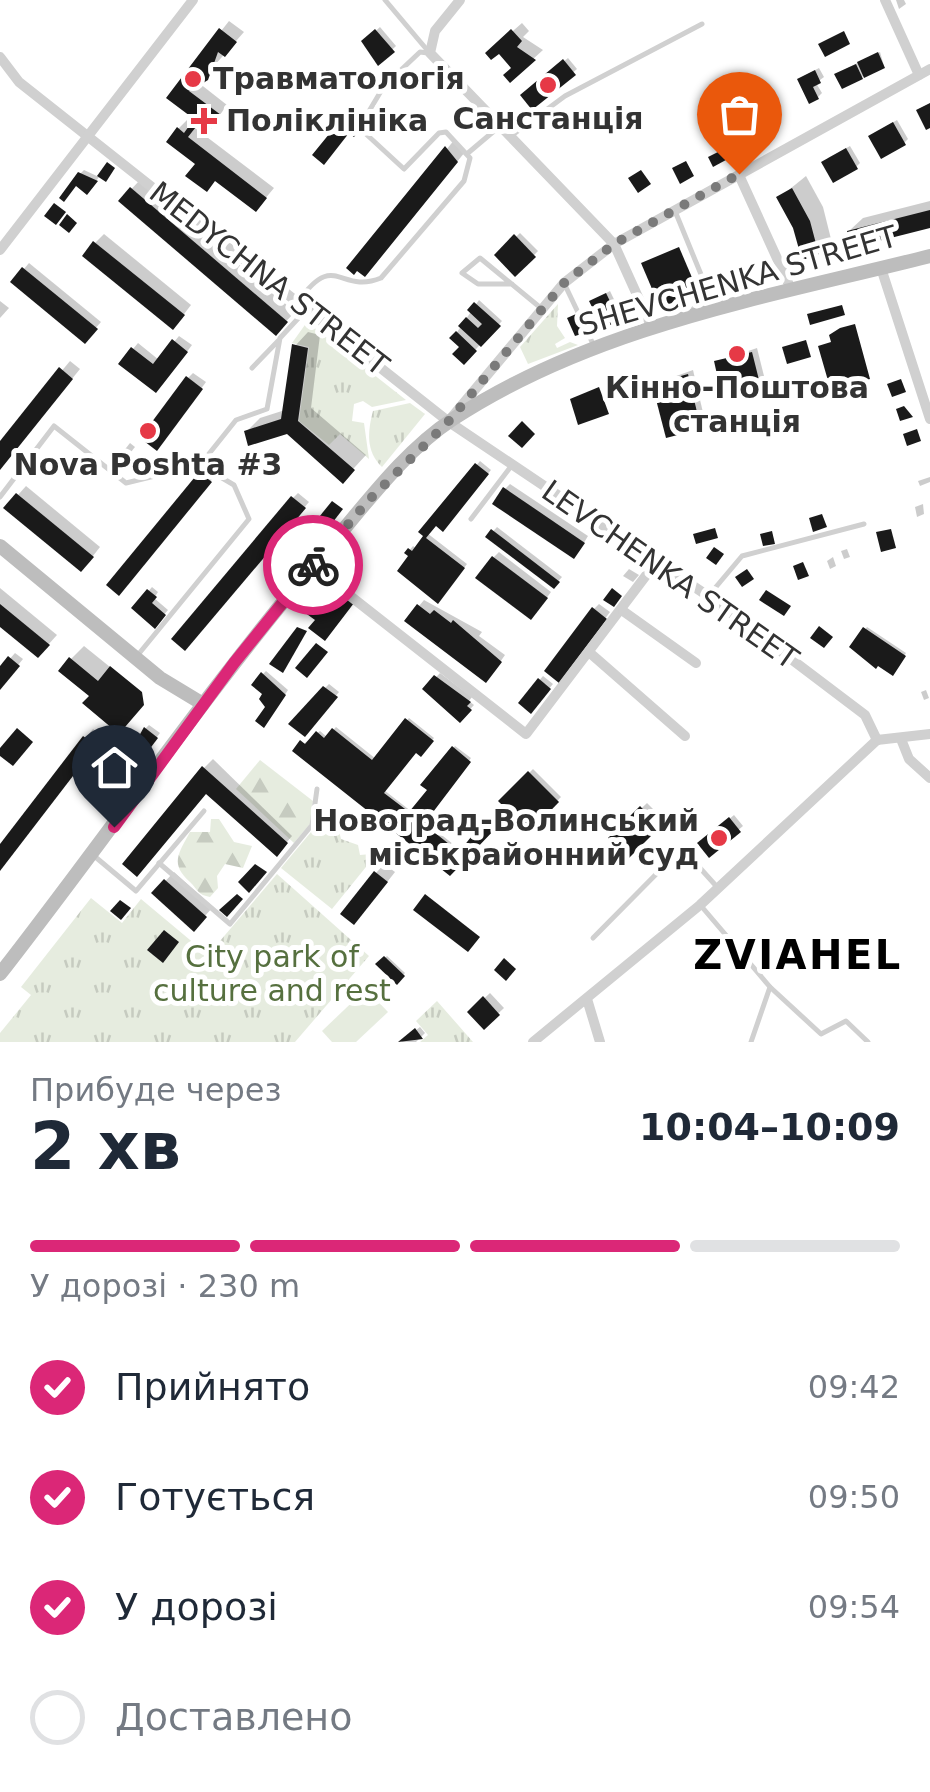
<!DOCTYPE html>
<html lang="uk">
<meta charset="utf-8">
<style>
:root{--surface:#fff;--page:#f6f6f7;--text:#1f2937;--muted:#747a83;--line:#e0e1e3;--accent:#db2777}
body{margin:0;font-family:"DejaVu Sans",sans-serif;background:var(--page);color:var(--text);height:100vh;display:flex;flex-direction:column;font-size:38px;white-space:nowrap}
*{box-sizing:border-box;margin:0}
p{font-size:32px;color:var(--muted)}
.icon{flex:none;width:55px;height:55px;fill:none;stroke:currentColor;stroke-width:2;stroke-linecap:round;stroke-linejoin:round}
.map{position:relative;height:1042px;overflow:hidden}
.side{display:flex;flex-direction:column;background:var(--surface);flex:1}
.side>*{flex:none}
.pin{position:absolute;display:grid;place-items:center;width:85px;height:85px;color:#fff;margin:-102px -42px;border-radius:50% 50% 50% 0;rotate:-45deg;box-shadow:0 0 10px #0007}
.pin .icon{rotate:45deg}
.courier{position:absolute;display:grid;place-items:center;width:100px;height:100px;margin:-50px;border:8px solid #db2777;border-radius:50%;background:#fff;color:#222;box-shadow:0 2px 12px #0007}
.headline em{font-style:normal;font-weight:800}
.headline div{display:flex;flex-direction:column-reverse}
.headline{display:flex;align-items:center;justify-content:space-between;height:170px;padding:0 30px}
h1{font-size:65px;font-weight:800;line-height:75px}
.bar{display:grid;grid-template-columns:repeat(4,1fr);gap:15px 10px;align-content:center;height:120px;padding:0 30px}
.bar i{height:12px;border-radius:8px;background:var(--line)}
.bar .current{background:var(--accent)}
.bar p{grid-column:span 4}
ol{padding:0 30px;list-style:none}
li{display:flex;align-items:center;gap:30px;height:110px}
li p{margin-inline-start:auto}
li .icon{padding:10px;border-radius:50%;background:var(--accent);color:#fff;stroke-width:4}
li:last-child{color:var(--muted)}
li i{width:55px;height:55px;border:5px solid var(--line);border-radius:50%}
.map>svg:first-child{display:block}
</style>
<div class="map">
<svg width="930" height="1042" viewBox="0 0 930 1042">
<defs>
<pattern id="grass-tufts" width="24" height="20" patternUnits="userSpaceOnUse" patternTransform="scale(2.5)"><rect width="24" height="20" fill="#e6ecdf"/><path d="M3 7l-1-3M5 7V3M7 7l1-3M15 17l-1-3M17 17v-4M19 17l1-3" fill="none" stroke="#c6cbc0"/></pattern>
<pattern id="forest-firs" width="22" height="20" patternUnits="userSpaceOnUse" patternTransform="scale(2.5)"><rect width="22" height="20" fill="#e6ecdf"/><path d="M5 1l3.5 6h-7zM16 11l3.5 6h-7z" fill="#c6cbc0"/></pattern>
</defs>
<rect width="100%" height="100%" fill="#fff"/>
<!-- grass -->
<g fill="url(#grass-tufts)">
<path d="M558,304L557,326L565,338L555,344L557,348L570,342L578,345L528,364L520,347Z"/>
<path d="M307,322L406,400L372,407L363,401L354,404L352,421L364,423L369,459L340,434L329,445L299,421L309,347L292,343Z"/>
<path d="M410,403L425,414L382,467C365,451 368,430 373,411Z"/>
<path d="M326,822L332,834L339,831L341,839L358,845L360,855L371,854L370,862L332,909L281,868L316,826Z"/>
<path d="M277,874L369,956L295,1042H0V1033L31,995L21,987L91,898L122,923L141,899L208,955Z"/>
<path d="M437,1001L473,1042H420L428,1035L416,1021Z"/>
</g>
<!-- forest -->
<g fill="url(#forest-firs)">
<path d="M260,760L313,801L310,824L294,843L236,789Z"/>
<path d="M211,819H219L234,842L252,846L243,868L225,864L217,876L218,888L210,897C198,895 198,890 190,882C170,864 178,854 190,832H210Z"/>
</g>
<!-- pitch -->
<path fill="#e6ecdf" d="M366,989L388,1012L356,1042H332L322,1031Z"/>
<!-- shadow -->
<g fill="#0003">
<path d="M896,0H904L906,4L899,9Z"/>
<path d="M229,21L244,32L199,83L227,105L217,119L200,121L195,128L274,188L264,200L198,163L178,129L187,120L193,125L198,119L169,97Z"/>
<path d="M522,23L529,31L523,37L543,50L511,79L514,68L497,45Z"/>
<path d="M380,27L396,46L378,63L365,41Z"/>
<path d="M880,52L884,66L843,86L839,72Z"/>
<path d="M568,58L577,69L532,107L523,95Z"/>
<path d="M819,68L824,77L816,83L822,93L818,97L804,76Z"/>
<path d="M746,112L761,139L757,143L742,135L738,116Z"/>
<path d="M348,115L361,125L354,134L344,119Z"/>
<path d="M897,120L908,139L904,143L875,133Z"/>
<path d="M455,139L465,152L373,266L350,268Z"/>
<path d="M850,146L860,163L856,167L828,158Z"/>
<path d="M84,170L99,177L91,188L80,174Z"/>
<path d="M806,176L823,207L831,239L818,253L795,227L780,197Z"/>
<path d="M140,180L295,312L276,332L121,200Z"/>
<path d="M930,201V226L849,231L863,218Z"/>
<path d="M520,233L538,251L516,274L497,255Z"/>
<path d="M104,234L191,305L181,318L95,243Z"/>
<path d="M29,263L101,322L85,340L13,282Z"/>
<path d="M610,291L622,316L619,320L594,307L592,301Z"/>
<path d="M479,300L502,321L464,362L462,347L453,338Z"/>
<path d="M0,301L9,308L0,318Z"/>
<path d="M308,332L320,335L311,408L366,455L343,480L287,431L246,432L260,418L285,410L295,346Z"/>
<path d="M179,336L192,345L162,385L133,349L138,343L159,360Z"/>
<path d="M757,348L764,376L759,381L716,362Z"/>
<path d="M70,361L80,369L0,468V445Z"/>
<path d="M693,370L705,421L700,427L654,384Z"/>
<path d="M193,373L206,382L162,442L188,378Z"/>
<path d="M130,443L135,447L127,457L122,453Z"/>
<path d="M480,461L491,470L443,528L432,519Z"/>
<path d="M209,465L218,472L128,584L200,473Z"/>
<path d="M930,477V482L920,486L918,481Z"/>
<path d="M510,484L588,536L579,551L505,489Z"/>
<path d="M26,486L100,547L89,561L18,495Z"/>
<path d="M298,493L309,502L190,643L293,498Z"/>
<path d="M923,504L924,514L917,517L915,507Z"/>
<path d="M497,527L562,577L554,586L489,536Z"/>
<path d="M427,533L467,564L442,597L408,552L413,546L417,549Z"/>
<path d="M847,549L850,557L844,559L841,551Z"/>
<path d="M499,552L551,592L536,612L494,557Z"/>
<path d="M833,557L836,566L830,569L827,561Z"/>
<path d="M629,569L639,575L633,582L623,576Z"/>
<path d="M152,587L158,592L154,598L168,610L155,625L134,608Z"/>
<path d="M0,588L57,635L47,646L0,624Z"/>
<path d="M424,600L482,632L479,636L505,655L491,675L419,606Z"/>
<path d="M599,604L610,612L564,674L594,609Z"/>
<path d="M867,627L906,653L893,673L853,646Z"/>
<path d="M84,646L141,692L92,696L71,659Z"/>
<path d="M15,653L23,659L0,687V670Z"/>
<path d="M266,671L288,690L267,722L263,674Z"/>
<path d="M440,673L472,697L469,701L474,705L460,720L426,688Z"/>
<path d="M543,676L553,684L531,710L521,702Z"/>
<path d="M329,684L339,692L304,734L291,723Z"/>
<path d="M926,690L929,698L924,700L921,692Z"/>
<path d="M409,718L434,738L420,754L416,750L384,790L412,812L430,789L424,784L455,746L471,758L424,821L463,852L491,817L497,823L450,873L296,750L320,731L327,737L336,727L376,759Z"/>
<path d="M149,725L160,733L142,756L146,728Z"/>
<path d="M93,729L102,736L0,870V848Z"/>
<path d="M213,759L292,836L282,848L207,792L204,768Z"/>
<path d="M533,769L561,797L530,829L502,801Z"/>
<path d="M647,803L664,820L628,855L611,838Z"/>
<path d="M734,815L743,826L709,855L700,844Z"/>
<path d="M384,864L395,872L363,913L376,873Z"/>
<path d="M174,872L213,907L194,928L154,893Z"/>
<path d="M387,956L405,973L397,981L379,964Z"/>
<path d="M490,993L504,1008L484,1027L470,1012Z"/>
<path d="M420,1027L425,1033L416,1042H401Z"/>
</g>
<!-- building -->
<g fill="#1a1a1a">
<path d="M219,28L237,42L225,57L218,52L208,80L200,85L196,82L189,91L221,115L209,131L199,123L188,137L267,198L256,212L215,181L207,192L185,176L195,164L166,142L177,127L184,133L194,119L166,98Z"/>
<path d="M375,29L395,52L378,66L361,41Z"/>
<path d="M511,29L522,41L517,47L536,60L510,83L503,75L511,68L499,54L491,60L485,53Z"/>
<path d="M844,31L850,44L825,57L818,44Z"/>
<path d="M878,52L885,68L864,78L857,62Z"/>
<path d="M563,59L576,75L532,110L520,95Z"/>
<path d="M856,64L863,79L842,89L834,74Z"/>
<path d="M815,70L821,83L813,87L819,99L809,104L797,79Z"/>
<path d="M930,103V128L926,130L916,110Z"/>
<path d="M766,105L776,124L764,130L754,111Z"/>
<path d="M742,114L759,145L742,154L734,140L740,136L731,120Z"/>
<path d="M343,117L359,130L354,137L349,133L324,165L312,155Z"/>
<path d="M893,122L906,145L881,159L868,136Z"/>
<path d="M732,145L737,154L713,167L708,157Z"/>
<path d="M445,146L458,162L365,277L357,271L354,275L346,268Z"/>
<path d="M846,148L858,169L833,183L821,162Z"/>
<path d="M686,161L694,176L680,184L672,168Z"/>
<path d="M107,162L115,168L106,182L97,176Z"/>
<path d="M641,170L651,184L638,193L628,178Z"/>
<path d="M78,172L98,181L87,195L76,186L64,202L59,198Z"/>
<path d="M130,187L288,322L276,336L118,201Z"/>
<path d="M792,188L810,221L819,255L802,260L793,228L776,197Z"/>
<path d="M54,203L66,212L56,225L44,216Z"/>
<path d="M930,210V228L851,248L847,231Z"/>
<path d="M67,214L77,223L69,233L59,225Z"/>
<path d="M514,234L536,257L515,277L494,255Z"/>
<path d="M93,241L185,315L173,330L82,256Z"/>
<path d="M679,247L699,294L661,310L641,263Z"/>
<path d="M22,267L98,329L85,344L10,282Z"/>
<path d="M606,293L620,322L575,336L567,318L592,307L589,301Z"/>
<path d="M474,302L501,326L481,347L458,326L466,317L478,328L482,324L467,310Z"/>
<path d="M842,305L845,315L810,325L807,314Z"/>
<path d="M855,324L870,379L831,391L818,346L831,342L829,335L840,328Z"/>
<path d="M456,331L477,351L464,365L452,354L459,347L449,338Z"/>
<path d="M172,339L188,352L156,393L118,364L131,347L153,364Z"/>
<path d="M806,340L811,357L787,364L782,347Z"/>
<path d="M292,344L308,348L298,421L355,470L343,484L287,434L248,446L244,431L281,419Z"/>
<path d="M752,352L760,384L721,393L714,361Z"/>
<path d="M59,367L73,379L0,470V441Z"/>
<path d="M688,374L701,429L666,438L652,384Z"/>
<path d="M186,376L203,389L157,451L140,438Z"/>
<path d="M901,379L906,392L892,397L887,384Z"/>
<path d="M643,383L647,395L621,402L618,390Z"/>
<path d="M599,387L609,414L578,425L570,399Z"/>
<path d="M904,406L913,417L900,421L896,409Z"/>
<path d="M522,421L535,434L522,448L508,436Z"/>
<path d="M917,429L921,441L907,446L903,434Z"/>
<path d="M475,463L489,474L443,532L436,526L426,538L465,568L438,604L397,571L408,556L404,553L408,548L412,551L423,536L418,532Z"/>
<path d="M199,472L212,482L119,596L106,585Z"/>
<path d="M503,487L585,543L574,559L492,504Z"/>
<path d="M16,493L94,557L81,572L3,508Z"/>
<path d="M291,496L306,508L185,651L171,639Z"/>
<path d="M332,501L343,509L326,531L315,522Z"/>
<path d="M822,514L827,527L813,532L809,518Z"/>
<path d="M715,528L718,538L696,544L693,534Z"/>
<path d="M491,529L560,582L554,589L485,537Z"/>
<path d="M891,529L896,548L881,552L876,532Z"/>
<path d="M772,531L775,544L763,546L760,534Z"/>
<path d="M714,547L724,554L716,565L706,558Z"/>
<path d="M492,556L548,598L531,620L475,578Z"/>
<path d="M803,562L809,576L798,580L793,566Z"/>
<path d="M747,569L754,579L742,587L735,577Z"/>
<path d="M328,586L354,603L325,641L308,628L315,620L304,612L310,605L320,613L313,599Z"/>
<path d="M612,588L622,596L614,607L603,600Z"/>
<path d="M147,589L157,597L152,603L166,615L155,629L131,608Z"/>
<path d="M766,590L791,606L784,616L759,600Z"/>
<path d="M0,604L50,645L38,658L0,627Z"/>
<path d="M417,604L430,614L434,610L451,623L453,620L502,662L486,683L404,621Z"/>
<path d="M592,607L607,619L559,683L544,671Z"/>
<path d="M819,626L833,637L824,648L810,638Z"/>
<path d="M297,627L307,631L283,673L269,664Z"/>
<path d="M863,627L906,656L893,676L878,666L876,669L849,647Z"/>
<path d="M316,643L328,652L307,678L295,668Z"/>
<path d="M8,656L20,666L0,690V666Z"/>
<path d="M69,657L98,681L110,666L142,692L144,705L119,734L82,703L89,696L58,671Z"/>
<path d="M261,672L286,695L264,728L255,721L265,707L259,699L262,694L251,685Z"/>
<path d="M434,675L471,702L467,706L472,710L460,723L422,689Z"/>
<path d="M538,678L551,689L531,714L518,703Z"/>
<path d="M323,686L338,697L305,737L288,724Z"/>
<path d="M405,718L434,741L421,757L416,753L384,793L409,812L427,790L420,785L452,746L471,762L424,824L459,852L487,817L497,827L450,876L292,751L300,740L305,744L316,731L324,738L332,728L372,760Z"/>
<path d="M144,727L158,738L139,763L129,754Z"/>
<path d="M17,728L33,742L13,766L0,756V748Z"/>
<path d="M83,736L96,746L0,871V844Z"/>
<path d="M202,766L288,843L277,857L206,794L137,877L122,864Z"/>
<path d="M528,771L559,802L530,832L498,801Z"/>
<path d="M640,806L660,827L628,859L608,838Z"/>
<path d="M729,817L741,832L709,858L697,843Z"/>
<path d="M255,864L267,872L249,893L238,882Z"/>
<path d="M374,871L388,882L354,925L340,914Z"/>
<path d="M164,879L207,917L194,932L151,893Z"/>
<path d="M237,894L243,899L227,917L219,910Z"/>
<path d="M425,894L480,937L468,952L413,910Z"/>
<path d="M120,900L131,908L121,920L110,911Z"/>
<path d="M164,930L179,942L163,963L147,950Z"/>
<path d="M384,956L405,976L397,985L375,964Z"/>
<path d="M504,958L516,969L506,981L494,970Z"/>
<path d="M483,996L500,1015L484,1030L467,1012Z"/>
<path d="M415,1028L423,1039L398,1042Z"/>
</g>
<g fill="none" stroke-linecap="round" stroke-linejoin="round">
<!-- lane -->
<g stroke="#d0d0d0" stroke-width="5">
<path d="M385,0L428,51"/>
<path d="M511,136L565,96L702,24"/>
<path d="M468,153L500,126"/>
<path d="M675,211L707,289L692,311"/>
<path d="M564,283L594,346"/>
<path d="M512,284H478L462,273L480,258L542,309"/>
<path d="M298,302C335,249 339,295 381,278L464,181L470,158L446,132L439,133L404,169L366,134L362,123L384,86L420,52L428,53"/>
<path d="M252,368L278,341"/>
<path d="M200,465L236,420L267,409L280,338L305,311"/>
<path d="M0,497L54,426L126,483L200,465L234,485L249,519L137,656"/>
<path d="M471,519L512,465"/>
<path d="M710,594L742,556L864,524"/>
<path d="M93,855L136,891L204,811"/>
<path d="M159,863L230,924L312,825L317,789"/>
<path d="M702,907L770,987L751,1042"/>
<path d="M593,938L682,848L718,888"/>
<path d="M770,987L821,1034L846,1021L868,1042"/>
</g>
<!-- street -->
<g stroke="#d0d0d0" stroke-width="10">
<path d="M460,0L435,31L430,53L614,244L652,328"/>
<path d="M885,0L919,75"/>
<path d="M0,57L19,82L449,422L708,596L865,715L877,740"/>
<path d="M739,175L791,289"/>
<path d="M0,250L193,0"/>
<path d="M881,268L930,419"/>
<path d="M452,417L564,283L614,244L930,69"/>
<path d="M312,566L526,734L657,561"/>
<path d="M623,611L696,663"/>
<path d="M590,653L685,736"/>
<path d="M901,739L909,759L930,778"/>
<path d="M877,740L930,734"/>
<path d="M587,999L600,1042"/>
<path d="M533,1042L700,905L877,740"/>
</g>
<!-- secondary -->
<g stroke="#bdbdbd" stroke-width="14">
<path d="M0,546L160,678L203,704"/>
<path d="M0,974C110,833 211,685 327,549C365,505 404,451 453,419C595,326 768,297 930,256"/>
</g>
</g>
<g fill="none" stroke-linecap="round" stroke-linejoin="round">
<!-- done -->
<path stroke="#7a7a7a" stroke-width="10" stroke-dasharray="0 18" d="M313,565L370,499L448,422L564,283L614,244L739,174"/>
<!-- route -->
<path stroke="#db2777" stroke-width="12" d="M114,827L234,663L313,565"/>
</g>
<!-- markers -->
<g fill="#e63946" stroke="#fff" stroke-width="4">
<circle cx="193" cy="79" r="10"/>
<circle cx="548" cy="85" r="10"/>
<path d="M199 106h10v10h10v10h-10v10h-10v-10h-10v-10h10z"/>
<circle cx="737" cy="354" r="10"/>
<circle cx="148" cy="431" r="10"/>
<circle cx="719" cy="838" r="10"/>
</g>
<g text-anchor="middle" stroke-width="10" stroke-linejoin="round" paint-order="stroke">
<!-- poi labels -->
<g font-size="30" font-weight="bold" fill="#333" stroke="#fff">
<text x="213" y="89" text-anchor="start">Травматологія</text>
<text x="548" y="129">Санстанція</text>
<text x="226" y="131" text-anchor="start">Поліклініка</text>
<text x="737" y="398">Кінно-Поштова<tspan x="737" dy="34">станція</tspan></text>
<text x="148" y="475">Nova Poshta #3</text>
<text x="699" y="831" text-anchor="end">Новоград-Волинський<tspan x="699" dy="34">міськрайонний суд</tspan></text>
</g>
<!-- street labels -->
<g font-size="30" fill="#333" stroke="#fff">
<text transform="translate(269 279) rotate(38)" y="10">MEDYCHNA STREET</text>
<text transform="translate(738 281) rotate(-16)" y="10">SHEVCHENKA STREET</text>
<text transform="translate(670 575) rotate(35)" y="10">LEVCHENKA STREET</text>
</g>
<!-- park labels -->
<g font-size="30" fill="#56703f" stroke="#fff">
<text x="272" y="967">City park of<tspan x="272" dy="34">culture and rest</tspan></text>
</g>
<!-- district labels -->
<g font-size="40" font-weight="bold" letter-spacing="2.5" fill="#000" stroke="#fff">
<text x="798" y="969">ZVIAHEL</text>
</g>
</g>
</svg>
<div class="pin" style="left:739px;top:174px;background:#ea580c"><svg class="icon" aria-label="bag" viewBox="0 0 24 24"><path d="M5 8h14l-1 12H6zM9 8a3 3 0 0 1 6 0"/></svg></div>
<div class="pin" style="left:114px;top:827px;background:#1f2937"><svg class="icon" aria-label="home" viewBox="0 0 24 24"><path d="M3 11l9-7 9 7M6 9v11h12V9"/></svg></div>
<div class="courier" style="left:313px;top:565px"><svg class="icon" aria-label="bike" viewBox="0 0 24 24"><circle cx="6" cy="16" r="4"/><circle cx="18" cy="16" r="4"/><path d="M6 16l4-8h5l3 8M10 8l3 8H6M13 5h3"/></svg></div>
</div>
<section class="side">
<div class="headline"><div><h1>2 хв</h1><p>Прибуде через</p></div><em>10:04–10:09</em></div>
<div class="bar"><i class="current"></i><i class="current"></i><i class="current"></i><i></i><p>У дорозі · 230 m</p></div>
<ol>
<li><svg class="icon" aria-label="check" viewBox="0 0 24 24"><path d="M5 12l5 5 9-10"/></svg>Прийнято<p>09:42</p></li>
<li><svg class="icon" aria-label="check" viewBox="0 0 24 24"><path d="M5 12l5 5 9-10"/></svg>Готується<p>09:50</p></li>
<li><svg class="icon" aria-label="check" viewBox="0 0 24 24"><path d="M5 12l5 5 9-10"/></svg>У дорозі<p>09:54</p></li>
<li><i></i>Доставлено</li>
</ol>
</section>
